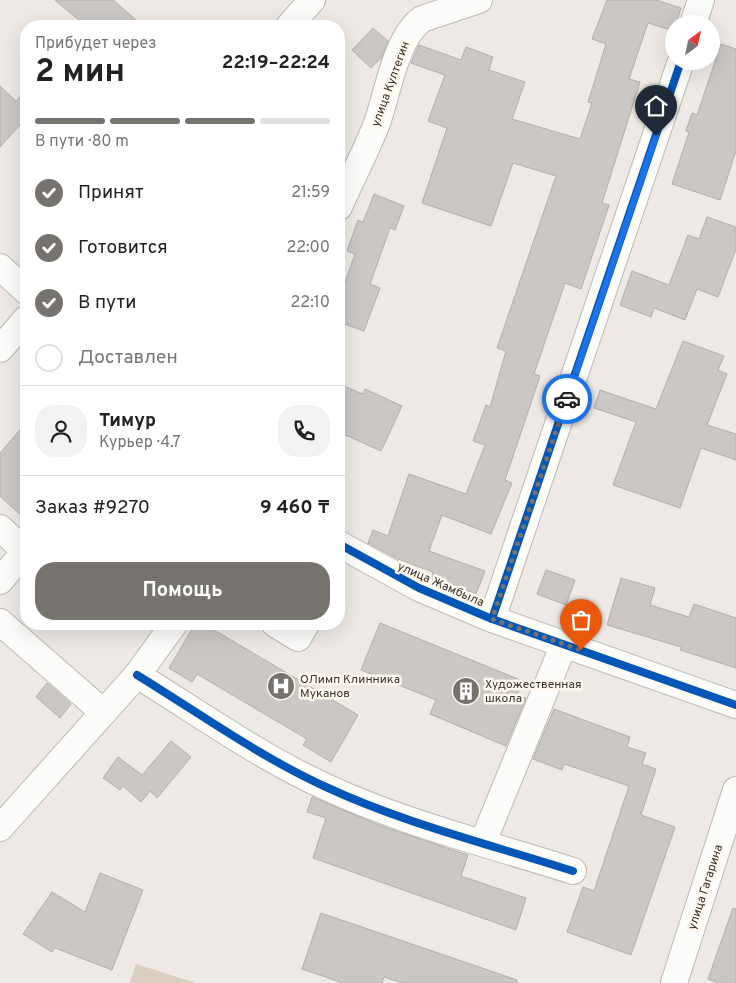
<!DOCTYPE html>
<html lang="ru">
<meta charset="utf-8">
<style>
:root{--surface:#fff;--page:#f2f2f2;--text:#222;--muted:#767676;--line:#e0e0e0;--accent:#76736f}
body{margin:0;font-family:Overpass,sans-serif;background:var(--page);color:var(--text);height:100vh;display:flex;flex-direction:column;font-size:19px;white-space:nowrap}
*{box-sizing:border-box;margin:0}
p{font-size:16px;color:var(--muted)}
.icon{flex:none;width:28px;height:28px;fill:none;stroke:currentColor;stroke-width:2;stroke-linecap:round;stroke-linejoin:round}
.map{position:relative;flex:1;overflow:hidden}
.panel{position:absolute;left:20px;top:20px;width:325px;height:610px;display:flex;flex-direction:column;background:var(--surface);border-radius:20px;box-shadow:0 5px 20px #0002}
.panel>*{flex:none}
.needle{width:32px;rotate:33deg}
.buttons{position:absolute;left:665px;top:15px;display:grid;gap:10px}
.buttons a{display:grid;place-items:center;width:55px;height:55px;border-radius:50%;background:var(--surface);box-shadow:0 5px 20px #0002;font-size:25px}
.pin{position:absolute;display:grid;place-items:center;width:42px;height:42px;color:#fff;margin:-51px -21px;border-radius:50% 50% 50% 0;rotate:-45deg;box-shadow:0 0 5px #0007}
.pin .icon{rotate:45deg}
.courier{position:absolute;display:grid;place-items:center;width:50px;height:50px;margin:-25px;border:4px solid #1a73e8;border-radius:50%;background:#fff;color:#222;box-shadow:0 1px 6px #0007}
.headline em{font-style:normal;font-weight:700}
.headline div{display:flex;flex-direction:column-reverse}
.headline{display:flex;align-items:center;justify-content:space-between;height:85px;padding:0 15px}
h1{font-size:32px;font-weight:700;line-height:38px}
.bar{display:grid;grid-template-columns:repeat(4,1fr);gap:8px 5px;align-content:center;height:60px;padding:0 15px}
.bar i{height:6px;border-radius:4px;background:var(--line)}
.bar .on{background:var(--accent)}
.bar p{grid-column:span 4}
.line{display:flex;align-items:center;gap:12px;padding:0 15px;border-top:1px solid var(--line)}
.line div{flex:1}
.round{display:grid;place-items:center;flex:none;width:52px;height:52px;border-radius:20px;background:var(--page)}
ol{padding:0 15px;list-style:none}
li{display:flex;align-items:center;gap:15px;height:55px}
li p{margin-inline-start:auto}
li .icon{padding:5px;border-radius:50%;background:var(--accent);color:#fff;stroke-width:4}
li:last-child{color:var(--muted)}
li i{width:28px;height:28px;border:2px solid var(--line);border-radius:50%}
.button{display:flex;gap:10px;margin-top:auto;padding:10px 15px}
.button a{flex:1;height:58px;border-radius:20px;background:var(--accent);color:#fff;font-size:20px;font-weight:700;line-height:58px;text-align:center}
.map>svg:first-child{display:block}
</style>
<div class="map">
<svg width="736" height="983" viewBox="0 0 736 983">
<rect width="100%" height="100%" fill="#eee9e4"/>
<!-- green -->
<path fill="#d9cec0" d="M136,964L196,983H130Z"/>
<!-- building -->
<g fill="#cbc7c4" stroke="#b2afab">
<path d="M55,0H113L143,26H86Z"/>
<path d="M607,0H656L681,8L676,24H674V31L648,23L629,79L640,82L602,203L609,205L581,289L565,283L534,374L540,376L505,480L512,483L491,534L442,515L429,551L485,571L476,594L432,577L433,572L398,559L368,543L373,530L388,536L409,474L466,494L485,445L473,441L486,405L490,407L506,351L497,348L556,176L513,163L491,226L422,203L447,128L428,121L445,75L411,63L419,45L461,60L466,47L493,57L489,70L525,82L512,119L580,139L592,103L588,102L606,44L592,39Z"/>
<path d="M373,28L388,41L381,58L371,68L352,50Z"/>
<path d="M721,44L736,49V151L720,200L672,184L689,132L686,131L692,113L697,115Z"/>
<path d="M0,86L16,101L26,90V118L0,147Z"/>
<path d="M374,194L404,206L395,230L390,228L370,284L380,288L364,331L339,322V299L355,254L347,251L358,220L363,222Z"/>
<path d="M707,217L736,227V249L718,297L697,289L685,320L654,308L651,317L620,305L632,271L669,285L688,235L699,239Z"/>
<path d="M683,341L724,356L718,370L727,374L707,425L736,434V460L701,448L680,508L613,485L636,422L594,408L600,390L656,409Z"/>
<path d="M339,384L363,394L365,389L402,406L381,451L339,432Z"/>
<path d="M26,423V520L0,496V453Z"/>
<path d="M546,570L575,580L566,605L537,594Z"/>
<path d="M621,578L655,588L650,605L689,617L694,604L736,618V668L680,650L681,647L607,625Z"/>
<path d="M380,623L523,681L517,695L526,698L506,746L430,714L436,700L361,670Z"/>
<path d="M195,624H204L358,715L331,762L303,745L307,739L197,674L192,682L169,668Z"/>
<path d="M47,683L71,704L60,718L36,697Z"/>
<path d="M554,709L630,737L627,747L646,753L642,764L656,769L641,815L675,827L631,955L567,932L583,887L594,891L629,786L564,764L562,770L533,759Z"/>
<path d="M171,741L191,757L157,798L150,791L141,802L123,786L120,790L103,778L118,757L142,775Z"/>
<path d="M312,797L381,826L468,855L461,876L526,898L516,930L313,858L326,818L307,812Z"/>
<path d="M100,873L143,890L112,970L55,948L52,952L23,934L52,892L85,912Z"/>
<path d="M733,908L736,909V983H719L708,979Z"/>
<path d="M321,913L517,980V983H403L384,977L382,983H343L302,969Z"/>
</g>
<g fill="none" stroke-linecap="round" stroke-linejoin="round">
<!-- minor casing -->
<g stroke="#bcb9b5" stroke-width="28">
<g id="minor">
<path d="M693,24L701,0"/>
<path d="M289,26L312,0"/>
<path d="M339,207C351,179 366,152 377,123C388,93 395,39 422,19L479,0"/>
<path d="M0,267L26,291"/>
<path d="M0,349L26,319"/>
<path d="M0,528L25,551"/>
<path d="M339,544L419,588L492,619L736,705"/>
<path d="M0,581L26,550"/>
<path d="M492,619L681,61"/>
<path d="M0,622L103,712"/>
<path d="M275,624L298,638L306,624"/>
<path d="M137,675C199,713 260,757 326,787C403,823 492,845 573,871"/>
<path d="M0,828L137,675L174,624"/>
<path d="M483,842L564,644"/>
<path d="M674,983L736,790"/>
</g>
</g>
<!-- minor -->
<use href="#minor" stroke="#fcfcfb" stroke-width="26"/>
<!-- cycleway casing -->
<g stroke="#fef7ee" stroke-width="11">
<g id="cycleway">
<path d="M339,544L419,588L492,619L736,705"/>
<path d="M492,619L681,61"/>
<path d="M137,675C199,713 260,757 326,787C403,823 492,845 573,871"/>
</g>
</g>
<!-- cycleway -->
<use href="#cycleway" stroke="#0057b8" stroke-width="8"/>
</g>
<g fill="none" stroke-linecap="round" stroke-linejoin="round">
<!-- done -->
<path stroke="#76736f" stroke-width="5" stroke-dasharray="0 9" d="M567,399L492,619L581,650"/>
<!-- route -->
<path stroke="#1a73e8" stroke-width="6" d="M567,399L656,136"/>
</g>
<!-- icons -->
<defs>
<g id="hospital-disc" transform="scale(1.4375)"><circle r="9.5" fill="#76736f" stroke="#fef7ee"/><path d="M-5-5h3v3.5h4V-5h3V5h-3V1.5h-4V5h-3Z" fill="#fff"/></g>
<g id="building-disc" transform="scale(1.4375)"><circle r="9.5" fill="#76736f" stroke="#fef7ee"/><path d="M-4-6H4V6H1V3H-1V6H-4ZM-2.5-4.3h1.7v1.8h-1.7ZM.8-4.3h1.7v1.8H.8ZM-2.5-1h1.7V.8h-1.7ZM.8-1h1.7V.8H.8Z" fill="#fff"/></g>
</defs>
<g fill-rule="evenodd">
<use href="#hospital-disc" x="281" y="686"/>
<use href="#building-disc" x="466" y="691"/>
</g>
<g text-anchor="middle" stroke-width="5" stroke-linejoin="round" paint-order="stroke">
<!-- street labels -->
<g font-size="12" fill="#363330" stroke="#fef7ee">
<text transform="translate(390 84) rotate(-70)" y="4">улица Култегин</text>
<text transform="translate(441 584) rotate(24)" y="4">улица Жамбыла</text>
<text transform="translate(705 887) rotate(-72)" y="4">улица Гагарина</text>
</g>
<!-- poi labels -->
<g font-size="12" fill="#363330" stroke="#fef7ee" text-anchor="start">
<text x="300" y="683">ОЛимп Клинника<tspan x="300" dy="14">Муканов</tspan></text>
<text x="485" y="688">Художественная<tspan x="485" dy="14">школа</tspan></text>
</g>
</g>
</svg>
<div class="buttons">
<a><svg class="needle" viewBox="-14 -14 28 28"><path d="M0-13l5 13h-10z" fill="#e53935"/><path d="M0 13l5-13h-10z" fill="#767676"/></svg></a>
</div>
<div class="pin" style="left:581px;top:650px;background:#ea580c"><svg class="icon" aria-label="bag" viewBox="0 0 24 24"><path d="M5 8h14l-1 12H6zM9 8a3 3 0 0 1 6 0"/></svg></div>
<div class="pin" style="left:656px;top:136px;background:#1f2937"><svg class="icon" aria-label="home" viewBox="0 0 24 24"><path d="M3 11l9-7 9 7M6 9v11h12V9"/></svg></div>
<div class="courier" style="left:567px;top:399px"><svg class="icon" aria-label="car" viewBox="0 0 24 24"><path d="M5 17H2v-5l4-1 3-4h7l3 4 3 1v5h-3M9 17h6M6 11h13"/><circle cx="7" cy="17" r="2"/><circle cx="17" cy="17" r="2"/></svg></div>
<section class="panel">
<div class="headline"><div><h1>2 мин</h1><p>Прибудет через</p></div><em>22:19–22:24</em></div>
<div class="bar"><i class="on"></i><i class="on"></i><i class="on"></i><i></i><p>В пути · 80 m</p></div>
<ol>
<li><svg class="icon" aria-label="check" viewBox="0 0 24 24"><path d="M5 12l5 5 9-10"/></svg>Принят<p>21:59</p></li>
<li><svg class="icon" aria-label="check" viewBox="0 0 24 24"><path d="M5 12l5 5 9-10"/></svg>Готовится<p>22:00</p></li>
<li><svg class="icon" aria-label="check" viewBox="0 0 24 24"><path d="M5 12l5 5 9-10"/></svg>В пути<p>22:10</p></li>
<li><i></i>Доставлен</li>
</ol>
<div class="line" style="height:90px"><a class="round"><svg class="icon" aria-label="person" viewBox="0 0 24 24"><circle cx="12" cy="8" r="4"/><path d="M4 21q1-7 8-7t8 7"/></svg></a><div><b>Тимур</b><p>Курьер · 4.7</p></div><a class="round"><svg class="icon" aria-label="phone" viewBox="0 0 24 24"><path d="M5 4h4l2 5-3 2q2 4 5 5l2-3 5 2v4C11 20 4 13 5 4z"/></svg></a></div>
<div class="line" style="height:65px"><div>Заказ #9270</div><b>9 460 ₸</b></div>
<div class="button"><a>Помощь</a></div>
</section>
</div>
